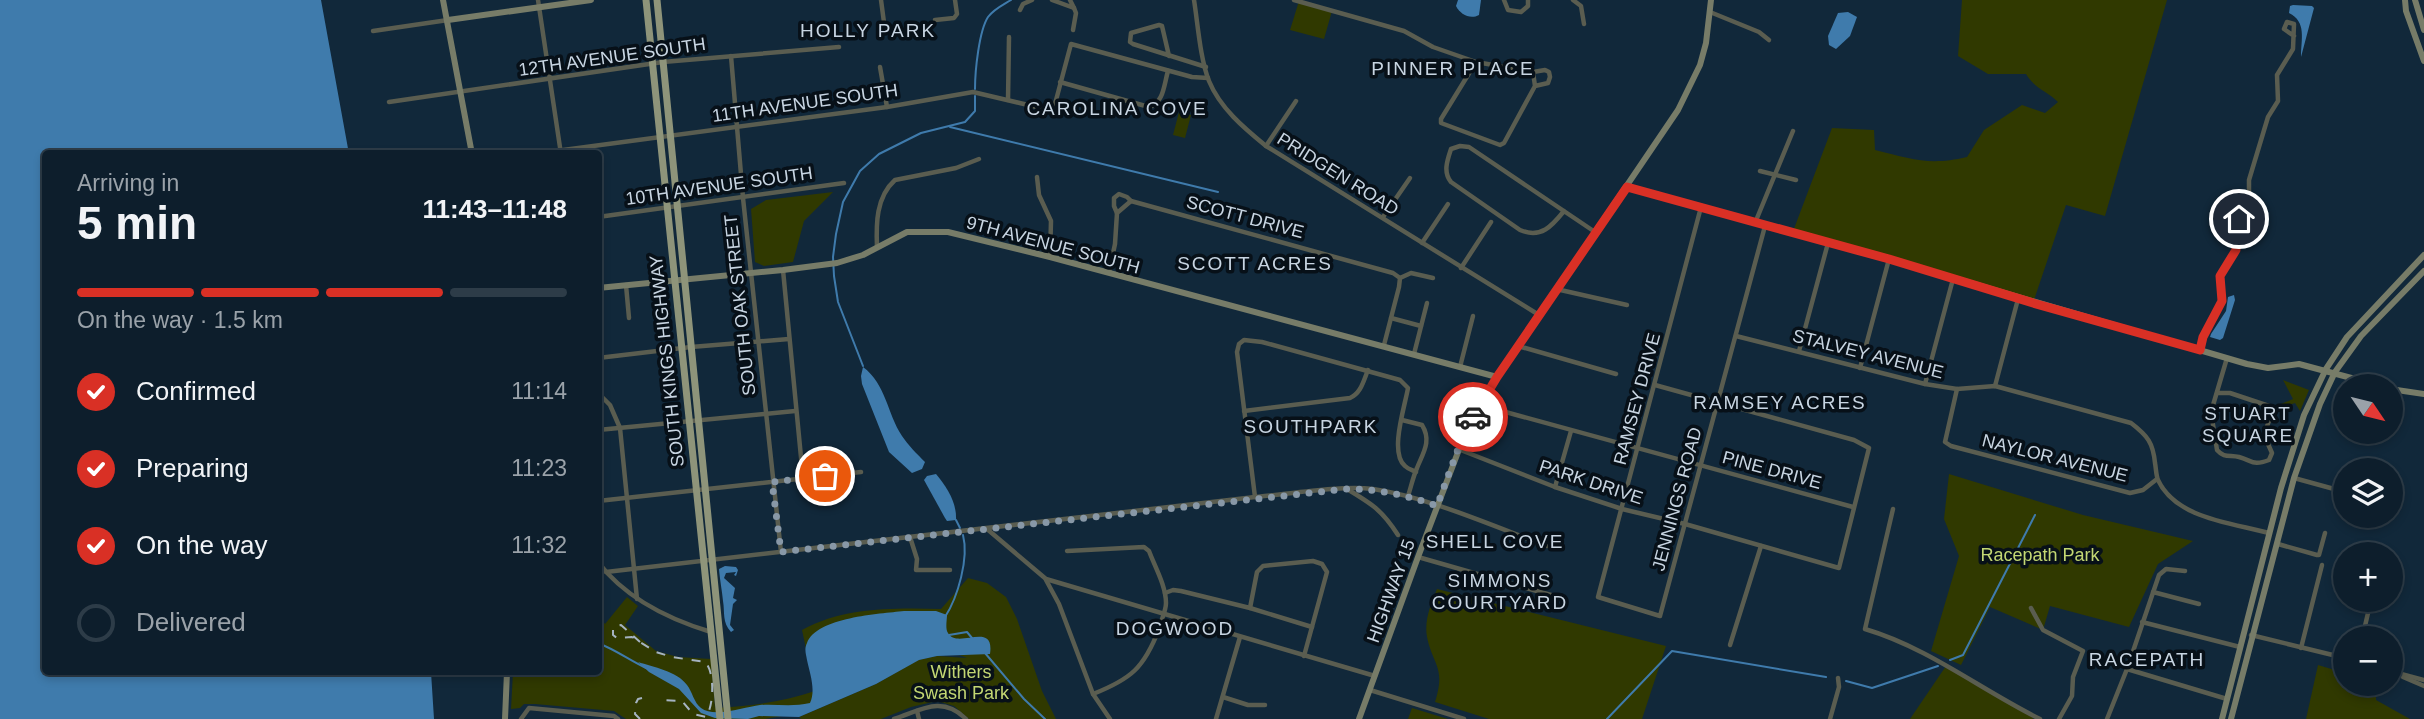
<!DOCTYPE html>
<meta charset="utf-8">
<style>
:root{--surface:#0d1e2c;--page:#1b2b38;--text:#f1f3f6;--muted:#9aa2a9;--line:#2d3c48;--accent:#d93025}
body{margin:0;font-family:Arial,sans-serif;background:var(--page);color:var(--text);height:100vh;display:flex;flex-direction:column;font-size:26px;white-space:nowrap}
*{box-sizing:border-box;margin:0}
p{font-size:23px;color:var(--muted)}
.icon{flex:none;width:38px;height:38px;fill:none;stroke:currentColor;stroke-width:2;stroke-linecap:round;stroke-linejoin:round}
.map{position:relative;flex:1;overflow:hidden}
.side{position:absolute;left:42px;top:150px;width:560px;height:525px;display:flex;flex-direction:column;background:var(--surface);border-radius:7px;box-shadow:0 4px 10px #0003,0 0 0 2px var(--line)}
.side>*{flex:none}
.needle{width:46px;rotate:125deg}
.tools{position:absolute;left:2333px;top:374px;display:grid;gap:14px}
.tools a{display:grid;place-items:center;width:70px;height:70px;border-radius:50%;background:var(--surface);box-shadow:0 4px 10px #0003,0 0 0 2px var(--line);font-size:35px}
.pin{position:absolute;display:grid;place-items:center;width:60px;height:60px;color:#fff;margin:-30px;border:4px solid #fff;border-radius:50%;box-shadow:0 2px 7px #0007}
.courier{position:absolute;display:grid;place-items:center;width:70px;height:70px;margin:-35px;border:5px solid #d93025;border-radius:50%;background:#fff;color:#222;box-shadow:0 2px 9px #0007}
.headline em{font-style:normal;font-weight:700}
.headline div{display:flex;flex-direction:column-reverse}
.headline{display:flex;align-items:center;justify-content:space-between;height:119px;padding:0 35px}
h1{font-size:46px;font-weight:700;line-height:52px}
.bar{display:grid;grid-template-columns:repeat(4,1fr);gap:10px 7px;align-content:center;height:84px;padding:0 35px}
.bar i{height:9px;border-radius:5px;background:var(--line)}
.bar .current{background:var(--accent)}
.bar p{grid-column:span 4}
ol{padding:0 35px;list-style:none}
li{display:flex;align-items:center;gap:21px;height:77px}
li p{margin-inline-start:auto}
li .icon{padding:7px;border-radius:50%;background:var(--accent);color:#fff;stroke-width:4}
li:last-child{color:var(--muted)}
li i{width:38px;height:38px;border:4px solid var(--line);border-radius:50%}
.map>svg:first-child{display:block}
</style>
<div class="map">
<svg width="2424" height="719" viewBox="0 0 2424 719">
<rect width="100%" height="100%" fill="#11283a"/>
<!-- green -->
<g fill="#303900">
<path d="M1962,0H2167L2105,216L2066,205L2033,303L1792,234L1832,128L1874,130L1875,150C1912,159 1929,166 1967,157L1984,130L2022,105L2045,113L2058,102C2046,90 2035,89 2026,74H1988L1958,56Z"/>
<path d="M1299,1L1332,11L1324,39L1290,30Z"/>
<path d="M1179,112L1191,115L1185,138L1173,135Z"/>
<path d="M833,192L804,221L793,262L764,266L755,262L751,209L766,200Z"/>
<path d="M2283,380L2309,390L2300,411L2295,403L2275,410L2274,407L2293,399Z"/>
<path d="M1949,474L2083,515L2193,541L2158,564L2129,627L2050,606L2043,630L1990,607L1961,665L1931,651L1959,556L1944,519Z"/>
<path d="M968,578L987,583L1006,597L1017,619L1042,691L1056,719H969L954,706L937,701L911,707L881,719H801L799,717L876,684L918,660L937,656L967,658L952,652L907,662L788,715L765,719H626L614,711L535,704H524L520,708L511,709L513,672H598L599,616L605,624L627,597L638,606L625,625L656,651L678,657L711,659L715,708C750,706 783,702 815,691L802,630C844,607 894,608 941,609Z"/>
<path d="M1437,589L1666,646L1642,719H1489L1435,702C1446,667 1433,666 1427,637C1424,620 1431,604 1437,589Z"/>
<path d="M2318,665L2345,673V684H2376V700L2410,719H2306Z"/>
<path d="M1946,666L2034,716L2033,719H1910Z"/>
<path d="M1412,708L1448,719H1408Z"/>
</g>
<!-- water -->
<g fill="#3f7bac">
<path d="M0,0H321L349,154H46V672H431L434,719H0Z"/>
<path d="M1458,0H1481L1479,15C1470,20 1460,14 1456,6Z"/>
<path d="M2293,5L2312,6L2314,8L2301,57C2301,39 2307,22 2289,13L2290,6Z"/>
<path d="M1848,12L1857,17L1850,36L1836,49L1829,45L1828,36L1838,13Z"/>
<path d="M2234,295L2235,300L2223,338L2220,340L2210,337L2211,334L2226,311L2228,297Z"/>
<path d="M863,367C886,384 887,413 902,436C908,445 917,454 925,462L922,469L912,473L889,452L862,384L861,376Z"/>
<path d="M936,474C947,487 957,503 956,520L947,521L945,518L924,480L927,476Z"/>
<path d="M725,566L736,567L738,570L736,576L734,575L736,572L726,573L724,578L735,588L733,598L737,600L733,604L730,625L734,630L731,632C722,622 725,613 723,601C722,590 720,581 719,569Z"/>
<path d="M904,611H936L947,615C947,620 945,629 948,633C957,650 995,620 990,654L937,656L919,660L876,684L799,717L759,716L748,719L715,718L701,713L679,689L649,672L638,662C653,667 677,671 687,685C692,691 694,703 701,708C714,718 745,707 760,705C777,704 793,707 810,703C816,690 810,674 807,660C806,654 804,649 807,643C817,617 879,614 904,611Z"/>
</g>
<g fill="none" stroke-linecap="round" stroke-linejoin="round">
<!-- stream -->
<g stroke="#3f7bac" stroke-width="2">
<path d="M975,89C975,71 979,31 988,17C994,9 1003,5 1011,0"/>
<path d="M950,127L1218,192"/>
<path d="M863,366L838,302L834,276L833,257L836,234L843,202L860,171L879,154L921,133L965,122L975,111V96"/>
<path d="M956,520L960,528"/>
<path d="M945,617C958,597 969,558 963,535"/>
<path d="M949,635L967,632L972,638"/>
<path d="M598,643C616,650 629,660 646,668"/>
<path d="M985,653L1024,699L1045,719"/>
<path d="M1950,660L1963,655L2035,515"/>
<path d="M1846,681L1872,688L1938,666"/>
<path d="M1607,719L1672,651L1826,677"/>
</g>
<!-- street -->
<g stroke="#5a5d50" stroke-width="4.5">
<path d="M538,0L561,154"/>
<path d="M881,0L885,30"/>
<path d="M1052,0L1074,8L1070,0"/>
<path d="M1194,0C1198,25 1200,58 1209,81C1220,108 1244,128 1266,146L1539,315"/>
<path d="M1294,0L1404,31L1433,47L1476,62"/>
<path d="M1504,0L1508,10L1521,12L1528,6V0"/>
<path d="M1573,0L1581,6L1584,24"/>
<path d="M1020,10L1023,4L1032,0"/>
<path d="M1710,12L1759,32L1769,40"/>
<path d="M935,20L954,18L957,14L955,0"/>
<path d="M1073,30L1076,13L1074,8"/>
<path d="M373,31L448,20"/>
<path d="M731,56L743,198L781,552"/>
<path d="M1169,56L1162,26L1159,25L1131,33L1130,42L1133,44L1206,67"/>
<path d="M880,67L887,107"/>
<path d="M1533,72L1535,86L1504,143L1500,145L1441,123V119L1476,62L1533,72L1545,70L1549,72L1550,77L1548,83L1535,86"/>
<path d="M1060,82L1149,107C1164,103 1164,84 1168,71"/>
<path d="M1008,100L1009,37"/>
<path d="M389,102L663,62L839,47"/>
<path d="M1266,146L1296,101"/>
<path d="M533,154L887,107L973,92L1045,109L1055,104L1071,44L1192,77L1208,78"/>
<path d="M1760,171L1796,180"/>
<path d="M1037,177L1039,195L1051,221L1050,257"/>
<path d="M1701,207L1598,597L1660,616L1765,226"/>
<path d="M1564,211C1552,226 1541,239 1520,230L1451,182C1443,172 1447,161 1451,149L1460,146L1469,147L1595,232"/>
<path d="M1117,213L1114,206V198L1119,194L1127,197L1131,201"/>
<path d="M598,217L844,183"/>
<path d="M1383,217L1410,178"/>
<path d="M1755,223L1793,131"/>
<path d="M1422,243L1448,204"/>
<path d="M877,247C876,224 876,197 895,180L956,168L979,159"/>
<path d="M1461,268L1491,222"/>
<path d="M783,270L803,478"/>
<path d="M1109,272L1115,244L1117,213L1131,201L1393,273L1400,278L1399,287L1384,345"/>
<path d="M1400,278L1411,273L1433,278"/>
<path d="M626,285L629,318"/>
<path d="M1556,289L1627,305"/>
<path d="M1391,318L1421,326"/>
<path d="M1736,336L1925,384L1957,389L1995,386L2131,423C2148,436 2153,443 2155,463C2156,468 2156,475 2158,480C2176,519 2233,523 2269,533"/>
<path d="M1518,346L1616,374"/>
<path d="M2200,350L2203,336L2222,301L2220,276L2236,251L2235,225L2249,205V180L2268,117L2278,101L2277,75L2293,49L2294,24L2287,22L2284,29L2294,36"/>
<path d="M1799,351L1828,243"/>
<path d="M1414,354L1427,303"/>
<path d="M598,358L691,347L789,339"/>
<path d="M1460,367L1473,316"/>
<path d="M1860,368L1889,259"/>
<path d="M1925,384L1953,279"/>
<path d="M1995,386L2018,299"/>
<path d="M1957,389L1945,442L1951,446L2130,493L2143,490L2157,479"/>
<path d="M598,393L610,405L620,428L637,599"/>
<path d="M2218,393H2230L2269,406L2271,415L2264,435L2272,453L2269,460C2253,466 2253,461 2239,457C2229,455 2224,458 2217,450L2211,412L2227,358"/>
<path d="M1480,405L1853,507"/>
<path d="M1244,411L1350,398C1361,393 1363,382 1368,370"/>
<path d="M1402,420L1422,425C1432,441 1423,453 1417,468C1413,477 1411,487 1408,496"/>
<path d="M598,430L795,411"/>
<path d="M1458,449L1555,487L1622,509L1685,524L1839,568L1869,448L1854,440L1655,385"/>
<path d="M2294,478L2345,492"/>
<path d="M1555,487L1571,431"/>
<path d="M1347,489C1372,504 1382,510 1398,535"/>
<path d="M1255,497L1237,352L1239,344L1244,340L1262,342L1400,380L1408,388C1405,406 1389,453 1405,466C1408,469 1412,470 1416,472"/>
<path d="M598,501L861,472"/>
<path d="M1893,509L1865,629C1929,648 1981,690 2040,719"/>
<path d="M987,529L1046,579L1375,676"/>
<path d="M910,537L917,559L916,570H950"/>
<path d="M2278,544L2317,555H2319L2325,533"/>
<path d="M1067,551L1144,547L1149,551C1155,567 1166,586 1166,603C1166,611 1161,620 1159,629C1144,668 1131,679 1093,694"/>
<path d="M1418,557L1551,595"/>
<path d="M598,562C626,599 668,619 711,632"/>
<path d="M606,572L1255,497C1289,494 1341,485 1373,489C1428,497 1493,526 1547,546"/>
<path d="M1046,580L1059,604L1093,694L1110,719"/>
<path d="M2153,592L2199,604"/>
<path d="M1165,593L1173,590L1181,591L1250,608L1312,627"/>
<path d="M1250,608L1257,572L1263,566L1313,561L1322,564L1327,572L1304,656"/>
<path d="M2031,608L2043,630L2083,651L2073,677L2072,696L2059,719"/>
<path d="M2142,622L2240,647"/>
<path d="M2251,635L2345,658"/>
<path d="M2362,639L2371,600"/>
<path d="M1730,645L1761,546"/>
<path d="M2301,648L2322,565"/>
<path d="M2127,669L2227,699"/>
<path d="M2390,671L2424,680"/>
<path d="M2403,677L2424,686"/>
<path d="M1370,690L1464,719"/>
<path d="M1223,697L1248,705H1265"/>
<path d="M917,711L919,719"/>
<path d="M521,719L529,708L614,716L618,719"/>
<path d="M894,719C921,710 942,695 966,719"/>
<path d="M1216,719L1240,637"/>
<path d="M1830,719L1839,687L1838,678"/>
<path d="M2107,719L2127,669L2159,575L2166,569L2185,571"/>
</g>
<!-- secondary -->
<g stroke="#777c68" stroke-width="6">
<path d="M443,0L472,154"/>
<path d="M2405,0L2406,11L2424,61"/>
<path d="M2415,0L2424,30"/>
<path d="M448,20L591,0"/>
<path d="M1627,187L1889,259L2247,364L2268,368L2299,364L2385,387"/>
<path d="M598,288L783,270L837,263L863,255L907,232H948L1050,257L1497,377"/>
<path d="M2390,389L2424,394"/>
<path d="M505,719L507,672"/>
<path d="M1359,719L1418,557L1468,426L1497,377L1678,110L1700,65L1706,43L1711,0"/>
<path d="M2222,719L2281,488L2304,415L2326,369L2347,337L2424,255"/>
<path d="M2231,719L2294,478L2320,404L2335,372L2361,336L2424,271"/>
</g>
<!-- primary -->
<g stroke="#8e947a" stroke-width="7">
<path d="M646,0L720,719"/>
<path d="M657,0L728,719"/>
</g>
<!-- rail -->
<g stroke="#a5b3c1" stroke-width="2" stroke-dasharray="9 9" stroke-linecap="butt">
<path d="M640,642L621,625L613,628V635L617,638L632,637L656,652L672,657L705,662C715,671 714,706 706,717L693,714L682,701L660,700"/>
<path d="M640,719L635,714L636,703L638,699L642,698"/>
</g>
</g>
<g fill="none" stroke-linecap="round" stroke-linejoin="round">
<!-- done -->
<path stroke="#8898a7" stroke-width="7" stroke-dasharray="0 12.6" d="M825,476L772,482L781,552L1346,489C1378,489 1407,495 1437,506L1458,449L1473,417"/>
<!-- route -->
<path stroke="#d93025" stroke-width="9" d="M1473,417L1497,377L1627,187L1889,259L2033,303L2200,350L2203,337L2222,301L2220,276L2236,250L2234,229L2239,219"/>
</g>
<g text-anchor="middle" stroke-width="7" stroke-linejoin="round" paint-order="stroke">
<!-- street labels -->
<g font-size="18" fill="#c8d5e2" stroke="#071018">
<text transform="translate(612 57) rotate(-8)" y="6">12TH AVENUE SOUTH</text>
<text transform="translate(805 103) rotate(-8)" y="6">11TH AVENUE SOUTH</text>
<text transform="translate(1338 174) rotate(32)" y="6">PRIDGEN ROAD</text>
<text transform="translate(719 186) rotate(-8)" y="6">10TH AVENUE SOUTH</text>
<text transform="translate(1245 217) rotate(15)" y="6">SCOTT DRIVE</text>
<text transform="translate(1053 245) rotate(15)" y="6">9TH AVENUE SOUTH</text>
<text transform="translate(740 305) rotate(-96)" y="6">SOUTH OAK STREET</text>
<text transform="translate(1868 354) rotate(14)" y="6">STALVEY AVENUE</text>
<text transform="translate(667 361) rotate(-96)" y="6">SOUTH KINGS HIGHWAY</text>
<text transform="translate(1637 399) rotate(-75)" y="6">RAMSEY DRIVE</text>
<text transform="translate(2055 458) rotate(14)" y="6">NAYLOR AVENUE</text>
<text transform="translate(1772 470) rotate(15)" y="6">PINE DRIVE</text>
<text transform="translate(1591 482) rotate(18)" y="6">PARK DRIVE</text>
<text transform="translate(1677 499) rotate(-75)" y="6">JENNINGS ROAD</text>
<text transform="translate(1391 591) rotate(-70)" y="6">HIGHWAY 15</text>
</g>
<!-- park labels -->
<g font-size="18" fill="#c3d773" stroke="#071018">
<text x="2040" y="561">Racepath Park</text>
<text x="961" y="678">Withers<tspan x="961" dy="21">Swash Park</tspan></text>
</g>
<!-- neighbourhood labels -->
<g font-size="19" letter-spacing="2" fill="#c8d5e2" stroke="#071018">
<text x="868" y="37">HOLLY PARK</text>
<text x="1453" y="75">PINNER PLACE</text>
<text x="1117" y="115">CAROLINA COVE</text>
<text x="1255" y="270">SCOTT ACRES</text>
<text x="1780" y="409">RAMSEY ACRES</text>
<text x="2248" y="420">STUART<tspan x="2248" dy="22">SQUARE</tspan></text>
<text x="1311" y="433">SOUTHPARK</text>
<text x="1495" y="548">SHELL COVE</text>
<text x="1500" y="587">SIMMONS<tspan x="1500" dy="22">COURTYARD</tspan></text>
<text x="1175" y="635">DOGWOOD</text>
<text x="2147" y="666">RACEPATH</text>
</g>
</g>
</svg>
<div class="tools">
<a><svg class="needle" viewBox="-14 -14 28 28"><path d="M0-13l5 13h-10z" fill="#e53935"/><path d="M0 13l5-13h-10z" fill="#9aa2a9"/></svg></a>
<a><svg class="icon" aria-label="layers" viewBox="0 0 24 24"><path d="M12 4l9 5-9 5-9-5zM3 14l9 5 9-5"/></svg></a>
<a>+</a>
<a>−</a>
</div>
<div class="pin" style="left:825px;top:476px;background:#ea580c"><svg class="icon" aria-label="bag" viewBox="0 0 24 24"><path d="M5 8h14l-1 12H6zM9 8a3 3 0 0 1 6 0"/></svg></div>
<div class="pin" style="left:2239px;top:219px;background:#1f2937"><svg class="icon" aria-label="home" viewBox="0 0 24 24"><path d="M3 11l9-7 9 7M6 9v11h12V9"/></svg></div>
<div class="courier" style="left:1473px;top:417px"><svg class="icon" aria-label="car" viewBox="0 0 24 24"><path d="M5 17H2v-5l4-1 3-4h7l3 4 3 1v5h-3M9 17h6M6 11h13"/><circle cx="7" cy="17" r="2"/><circle cx="17" cy="17" r="2"/></svg></div>
<section class="side">
<div class="headline"><div><h1>5 min</h1><p>Arriving in</p></div><em>11:43–11:48</em></div>
<div class="bar"><i class="current"></i><i class="current"></i><i class="current"></i><i></i><p>On the way · 1.5 km</p></div>
<ol>
<li><svg class="icon" aria-label="check" viewBox="0 0 24 24"><path d="M5 12l5 5 9-10"/></svg>Confirmed<p>11:14</p></li>
<li><svg class="icon" aria-label="check" viewBox="0 0 24 24"><path d="M5 12l5 5 9-10"/></svg>Preparing<p>11:23</p></li>
<li><svg class="icon" aria-label="check" viewBox="0 0 24 24"><path d="M5 12l5 5 9-10"/></svg>On the way<p>11:32</p></li>
<li><i></i>Delivered</li>
</ol>
</section>
</div>
